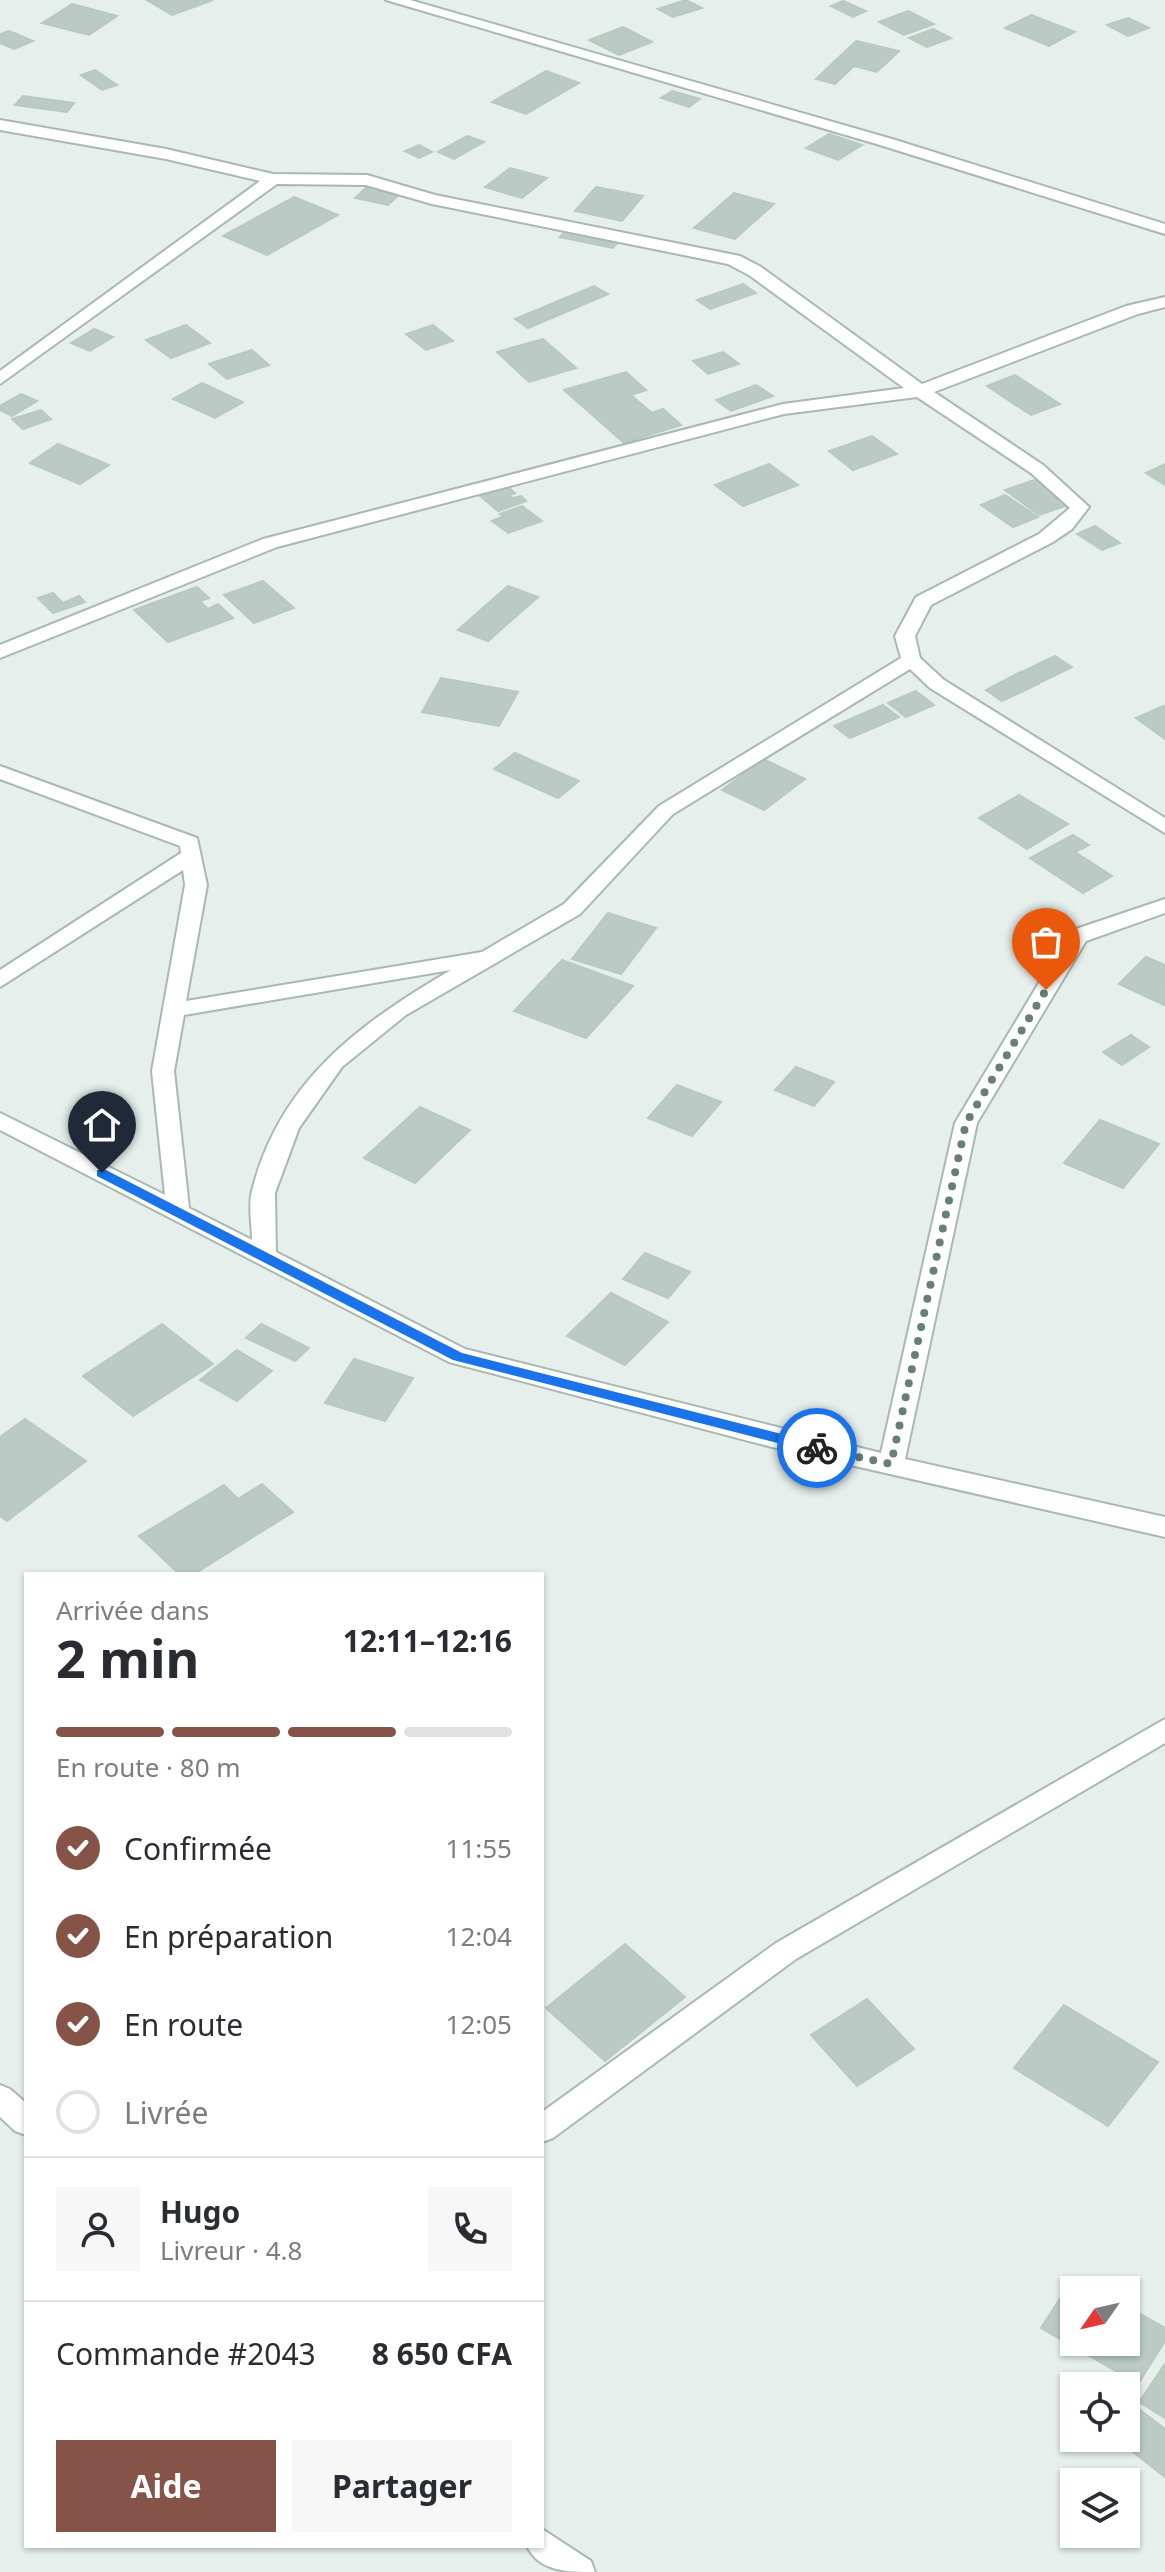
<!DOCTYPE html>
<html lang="fr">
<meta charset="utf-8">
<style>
:root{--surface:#fff;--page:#f7f7f7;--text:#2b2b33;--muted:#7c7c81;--line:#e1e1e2;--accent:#855347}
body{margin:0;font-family:"Noto Sans",sans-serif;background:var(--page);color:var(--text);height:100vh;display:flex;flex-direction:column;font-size:30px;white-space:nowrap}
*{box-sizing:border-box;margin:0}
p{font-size:26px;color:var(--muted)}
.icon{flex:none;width:44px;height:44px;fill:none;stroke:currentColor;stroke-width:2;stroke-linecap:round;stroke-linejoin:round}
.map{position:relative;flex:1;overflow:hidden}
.sheet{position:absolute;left:24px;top:1572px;width:520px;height:976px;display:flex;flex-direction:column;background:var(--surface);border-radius:0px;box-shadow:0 2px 6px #0004}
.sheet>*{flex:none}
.needle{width:52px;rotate:236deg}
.tools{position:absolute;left:1060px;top:2276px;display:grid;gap:16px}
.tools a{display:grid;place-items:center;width:80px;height:80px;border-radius:0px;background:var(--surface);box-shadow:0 2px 6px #0004;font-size:40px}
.pin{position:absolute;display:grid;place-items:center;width:68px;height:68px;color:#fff;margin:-82px -34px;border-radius:50% 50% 50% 0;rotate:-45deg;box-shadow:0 0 8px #0007}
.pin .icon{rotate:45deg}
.courier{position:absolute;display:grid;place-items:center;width:80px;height:80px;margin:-40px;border:6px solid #1a73e8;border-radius:50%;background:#fff;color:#222;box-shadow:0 2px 10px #0007}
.overview em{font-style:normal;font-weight:700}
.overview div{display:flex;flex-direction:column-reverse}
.overview{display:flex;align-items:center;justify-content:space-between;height:136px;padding:0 32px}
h1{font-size:52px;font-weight:700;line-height:60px}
.bar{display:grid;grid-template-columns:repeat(4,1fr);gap:12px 8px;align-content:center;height:96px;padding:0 32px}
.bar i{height:10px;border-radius:6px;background:var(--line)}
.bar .current{background:var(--accent)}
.bar p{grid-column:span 4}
.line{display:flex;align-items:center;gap:20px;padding:0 32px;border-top:2px solid var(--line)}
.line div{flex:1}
.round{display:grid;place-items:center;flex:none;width:84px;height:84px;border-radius:0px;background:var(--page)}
ol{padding:0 32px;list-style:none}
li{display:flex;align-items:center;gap:24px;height:88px}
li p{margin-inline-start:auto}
li .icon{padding:8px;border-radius:50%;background:var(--accent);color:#fff;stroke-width:4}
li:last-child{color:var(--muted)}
li i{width:44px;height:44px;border:4px solid var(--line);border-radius:50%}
.action{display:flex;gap:16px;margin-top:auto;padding:16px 32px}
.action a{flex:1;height:92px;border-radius:0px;background:var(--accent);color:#fff;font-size:32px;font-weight:700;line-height:92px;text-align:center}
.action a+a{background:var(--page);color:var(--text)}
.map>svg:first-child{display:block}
</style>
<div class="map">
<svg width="1165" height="2572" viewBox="0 0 1165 2572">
<rect width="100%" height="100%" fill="#e6efeb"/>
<!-- building -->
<g fill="#bbcac4" stroke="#b8c9c2" stroke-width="2">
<path d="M147,0H213L172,15Z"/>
<path d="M686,0L702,8L673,17L658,9Z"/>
<path d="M843,1L866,11L853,17L831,6Z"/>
<path d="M72,4L117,16L89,35L42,23Z"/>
<path d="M908,11L934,24L904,35L879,22Z"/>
<path d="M1031,15L1075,32L1049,46L1005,28Z"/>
<path d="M1128,18L1149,28L1128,36L1107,25Z"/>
<path d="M623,27L652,42L619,55L589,40Z"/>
<path d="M933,29L951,38L927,47L909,38Z"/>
<path d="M9,31L33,41L14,49L0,43V34Z"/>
<path d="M856,41L899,51L877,72L854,66L835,84L816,79Z"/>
<path d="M95,70L117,85L102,90L81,75Z"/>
<path d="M546,71L579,83L526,114L492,102Z"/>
<path d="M672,91L700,99L689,107L661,98Z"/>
<path d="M23,96L74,103L67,112L15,105Z"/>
<path d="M829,134L862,145L838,160L806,148Z"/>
<path d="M467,136L484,142L454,159L438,152Z"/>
<path d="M419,145L432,152L419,158L405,151Z"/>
<path d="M510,168L547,178L522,198L485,187Z"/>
<path d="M370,184L402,192L388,205L355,198Z"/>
<path d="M596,187L643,196L622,221L575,211Z"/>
<path d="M734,193L774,204L735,239L694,228Z"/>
<path d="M294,197L338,215L267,255L223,236Z"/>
<path d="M566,230L620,240L613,248L560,237Z"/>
<path d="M743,284L756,293L710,309L697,300Z"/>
<path d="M594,286L608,294L528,328L515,319Z"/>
<path d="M186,325L210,343L171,358L146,340Z"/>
<path d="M433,325L453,341L426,350L406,334Z"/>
<path d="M94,329L113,337L90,351L71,343Z"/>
<path d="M543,339L576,368L529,382L497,352Z"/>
<path d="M252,350L269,365L227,379L209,364Z"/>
<path d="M723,352L739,364L708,374L693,361Z"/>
<path d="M626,372L646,390L631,395L652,413L663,409L681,425L624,443L564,390Z"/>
<path d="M1015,375L1060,404L1031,415L987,386Z"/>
<path d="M202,383L243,402L215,418L173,399Z"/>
<path d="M756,385L773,396L731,411L716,400Z"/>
<path d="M21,394L37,401L12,416L0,410V406Z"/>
<path d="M41,410L51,419L23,429L12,419Z"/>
<path d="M872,436L897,454L853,470L829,451Z"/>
<path d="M58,444L109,465L80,484L30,463Z"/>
<path d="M769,464L798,485L743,506L715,485Z"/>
<path d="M1165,464V485L1146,473Z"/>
<path d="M1037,479L1071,504L1039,515L1005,490Z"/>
<path d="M508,487L515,493L509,495L513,498L521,496L526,501L498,511L480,496Z"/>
<path d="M1005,495L1038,517L1013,527L981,505Z"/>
<path d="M522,506L542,521L508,533L492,521L504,516L500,514Z"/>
<path d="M1095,526L1120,543L1102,550L1077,534Z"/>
<path d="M263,581L294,608L254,623L224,595Z"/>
<path d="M508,586L538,597L488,641L458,630Z"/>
<path d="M197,587L209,598L200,601L208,609L218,604L233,618L168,642L134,610Z"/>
<path d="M53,593L63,603L79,596L85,602L53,613L38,598Z"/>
<path d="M1055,656L1072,667L1039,683L1022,672Z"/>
<path d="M1020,672L1038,684L1002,701L986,690Z"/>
<path d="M441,678L518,692L499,726L422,712Z"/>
<path d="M916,691L934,705L906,717L888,703Z"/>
<path d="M883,705L899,717L850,738L834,726Z"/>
<path d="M1163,706L1165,707V739L1136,718Z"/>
<path d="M515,753L579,781L558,798L494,769Z"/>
<path d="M763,759L805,779L764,810L722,790Z"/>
<path d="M1019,795L1068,824L1027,849L979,818Z"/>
<path d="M1073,835L1089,845L1075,852L1112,876L1083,893L1030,858Z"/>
<path d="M608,913L656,928L621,974L572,959Z"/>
<path d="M1146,957L1165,965L1164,1005L1119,984Z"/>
<path d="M562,960L633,986L586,1038L514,1011Z"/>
<path d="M1131,1035L1149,1047L1122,1065L1103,1052Z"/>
<path d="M796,1067L834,1082L814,1106L775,1090Z"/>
<path d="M677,1085L721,1102L692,1136L648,1118Z"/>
<path d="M420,1107L470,1130L415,1183L364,1158Z"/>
<path d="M1100,1120L1159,1144L1123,1188L1064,1163Z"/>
<path d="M645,1253L690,1272L668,1298L623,1279Z"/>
<path d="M611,1293L668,1322L625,1365L567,1336Z"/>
<path d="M162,1324L213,1364L133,1416L83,1376Z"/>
<path d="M261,1324L309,1348L295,1361L246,1338Z"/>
<path d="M237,1350L272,1371L237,1401L200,1380Z"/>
<path d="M354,1359L413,1378L385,1421L325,1403Z"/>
<path d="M25,1419L86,1461L7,1521L0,1516V1437Z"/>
<path d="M262,1484L293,1512L194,1574H179L139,1536L224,1485L238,1499Z"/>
<path d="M625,1944L685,1997L605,2061L546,2008Z"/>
<path d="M867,1999L914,2049L857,2086L811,2035Z"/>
<path d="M1064,2005L1158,2062L1108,2126L1014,2068Z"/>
<path d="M1074,2277L1098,2290H1074V2342H1126V2306L1165,2328V2341L1138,2384L1041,2328Z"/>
<path d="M1165,2364V2418L1139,2402Z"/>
<path d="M1126,2399L1165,2429V2477L1115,2438H1126Z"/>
</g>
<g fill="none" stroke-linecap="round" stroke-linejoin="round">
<!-- street casing -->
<g stroke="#a8b8b2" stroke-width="4">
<g id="street">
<path d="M386,0H410L892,139L1165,224V234L880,145Z"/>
<path d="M0,120L166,149L273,174L367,175L435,195L740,256L761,267L922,384L1126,306L1165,297V307L1138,314L934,392L1043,465L1089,507L1072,529L1053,542L931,605L915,636L920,658L944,680L1165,818V833L930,688L910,669L673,814L580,914L406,1015L342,1067L299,1128L275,1193L276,1252L465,1349L881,1453L955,1123L1070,931L1165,899V913L1086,941L977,1123L905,1459L1165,1517V1537L772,1447L449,1362L0,1130V1113L165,1195L152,1071L185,885L183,870L0,987V970L181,853L180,846L0,779V766L197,838L207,885L186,1001L482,952L564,904L659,806L901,658L895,636L916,597L1039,534L1070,508L1031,473L917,397L784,414L277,547L0,658V645L263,539L783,404L904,388L749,275L728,264L432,204L366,185L277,184L0,384V371L260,181L166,159L0,130ZM451,970C360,1023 279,1082 252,1191C248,1206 252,1225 252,1240L189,1208L174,1071L184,1015Z"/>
<path d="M1165,1719V1743L796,1959L553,2138L542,2142V2112L776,1943Z"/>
<path d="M0,2085L10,2089L26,2103V2135L15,2131L0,2117Z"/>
<path d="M542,2529L591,2561L595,2572C568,2572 539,2572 527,2546H542Z"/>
</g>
</g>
<!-- street -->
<use href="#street" fill="#fff" fill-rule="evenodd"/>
</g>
<!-- route -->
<path fill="#1a73e8" d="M97,1170H106L462,1353L817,1443L823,1448L817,1453L453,1360L97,1176Z"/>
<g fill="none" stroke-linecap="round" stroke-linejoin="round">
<!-- done -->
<path stroke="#687f78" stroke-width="8" stroke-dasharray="0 14.4" d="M817,1448L891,1464L966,1123L1046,990"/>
</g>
</svg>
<div class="tools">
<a><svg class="needle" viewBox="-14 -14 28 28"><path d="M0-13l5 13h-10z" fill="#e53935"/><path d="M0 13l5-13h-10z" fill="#7c7c81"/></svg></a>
<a><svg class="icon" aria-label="locate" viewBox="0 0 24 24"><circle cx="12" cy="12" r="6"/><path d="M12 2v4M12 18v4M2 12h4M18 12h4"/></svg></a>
<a><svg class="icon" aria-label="layers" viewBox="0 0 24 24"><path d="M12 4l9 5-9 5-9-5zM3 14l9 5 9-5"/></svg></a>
</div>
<div class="pin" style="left:1046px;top:990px;background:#ea580c"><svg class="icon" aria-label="bag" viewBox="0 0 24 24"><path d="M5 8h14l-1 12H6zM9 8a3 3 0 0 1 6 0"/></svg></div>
<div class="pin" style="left:102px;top:1173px;background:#1f2937"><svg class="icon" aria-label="home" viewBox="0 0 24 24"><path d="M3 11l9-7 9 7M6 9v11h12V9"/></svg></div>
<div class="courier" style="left:817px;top:1448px"><svg class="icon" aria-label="bike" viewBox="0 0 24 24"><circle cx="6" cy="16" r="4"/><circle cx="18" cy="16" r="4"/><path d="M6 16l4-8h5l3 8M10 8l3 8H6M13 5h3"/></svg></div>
<section class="sheet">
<div class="overview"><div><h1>2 min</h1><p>Arrivée dans</p></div><em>12:11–12:16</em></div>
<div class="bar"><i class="current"></i><i class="current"></i><i class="current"></i><i></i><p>En route · 80 m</p></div>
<ol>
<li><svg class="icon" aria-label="check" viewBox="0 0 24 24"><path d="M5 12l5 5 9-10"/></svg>Confirmée<p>11:55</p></li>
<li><svg class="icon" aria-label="check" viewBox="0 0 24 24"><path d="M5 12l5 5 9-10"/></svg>En préparation<p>12:04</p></li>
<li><svg class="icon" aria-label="check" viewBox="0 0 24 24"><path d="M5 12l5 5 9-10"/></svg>En route<p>12:05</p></li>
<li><i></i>Livrée</li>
</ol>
<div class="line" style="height:144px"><a class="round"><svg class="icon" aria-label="person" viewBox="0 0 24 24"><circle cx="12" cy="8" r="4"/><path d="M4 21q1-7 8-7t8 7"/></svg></a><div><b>Hugo</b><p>Livreur · 4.8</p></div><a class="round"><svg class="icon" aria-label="phone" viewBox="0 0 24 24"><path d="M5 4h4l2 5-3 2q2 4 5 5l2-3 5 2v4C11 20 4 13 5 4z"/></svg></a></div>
<div class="line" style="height:104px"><div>Commande #2043</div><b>8 650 CFA</b></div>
<div class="action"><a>Aide</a><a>Partager</a></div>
</section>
</div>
